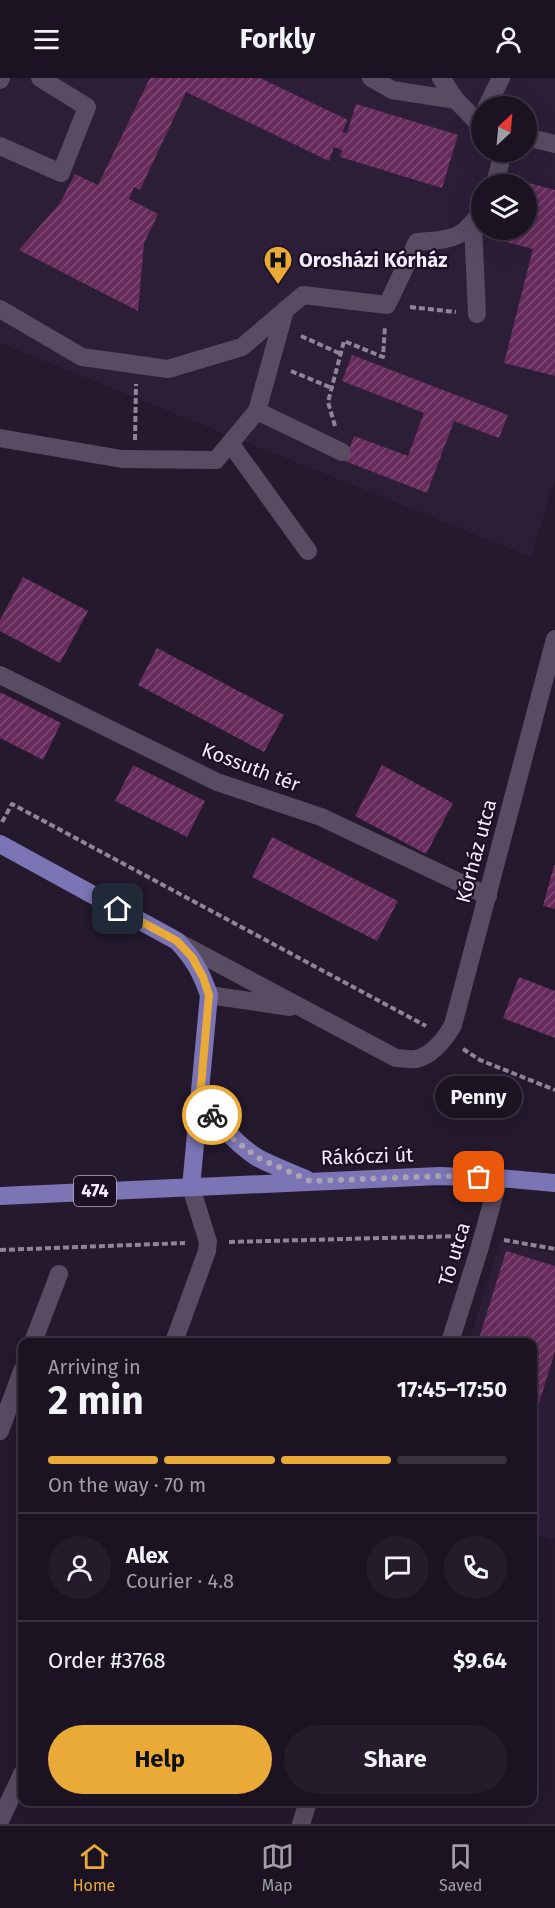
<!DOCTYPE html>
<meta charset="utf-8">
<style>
:root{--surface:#1b1322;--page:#241c2a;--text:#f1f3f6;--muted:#a09ea5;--line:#393240;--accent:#eaaa38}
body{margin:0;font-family:"Fira Sans",sans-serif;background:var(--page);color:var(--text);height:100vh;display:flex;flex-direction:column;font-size:22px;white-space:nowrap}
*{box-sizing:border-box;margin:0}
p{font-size:20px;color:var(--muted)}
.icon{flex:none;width:33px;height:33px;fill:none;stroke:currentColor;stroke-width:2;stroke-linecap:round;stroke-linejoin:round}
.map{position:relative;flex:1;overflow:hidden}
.side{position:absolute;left:18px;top:1260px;width:519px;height:468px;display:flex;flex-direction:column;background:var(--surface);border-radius:12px;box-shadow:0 6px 24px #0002,0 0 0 2px var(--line)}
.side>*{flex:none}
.needle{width:39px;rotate:26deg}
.tools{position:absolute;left:471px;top:18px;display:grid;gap:12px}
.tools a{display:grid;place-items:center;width:66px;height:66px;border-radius:50%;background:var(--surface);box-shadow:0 6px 24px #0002,0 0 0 2px var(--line);font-size:30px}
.pin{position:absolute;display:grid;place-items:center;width:51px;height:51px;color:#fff;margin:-26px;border-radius:12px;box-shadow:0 3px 9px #0006}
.courier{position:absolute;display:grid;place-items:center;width:60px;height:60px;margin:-30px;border:4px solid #eaaa38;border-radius:50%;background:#fff;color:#222;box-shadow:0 2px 8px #0007}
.bubble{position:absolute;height:42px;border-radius:21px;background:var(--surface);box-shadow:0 6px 24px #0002,0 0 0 2px var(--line);font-size:20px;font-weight:700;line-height:42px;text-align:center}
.summary em{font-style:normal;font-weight:700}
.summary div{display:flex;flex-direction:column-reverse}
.summary{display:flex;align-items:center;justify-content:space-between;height:102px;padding:0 30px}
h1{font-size:39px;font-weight:700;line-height:45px}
.bar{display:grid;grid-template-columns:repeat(4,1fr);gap:9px 6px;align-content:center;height:72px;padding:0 30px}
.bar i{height:8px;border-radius:4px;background:var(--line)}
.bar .selected{background:var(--accent)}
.bar p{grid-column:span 4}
.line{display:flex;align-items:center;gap:15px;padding:0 30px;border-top:2px solid var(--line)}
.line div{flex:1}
.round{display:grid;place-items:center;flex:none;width:63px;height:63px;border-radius:32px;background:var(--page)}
.primary-button{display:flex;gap:12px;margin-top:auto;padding:12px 30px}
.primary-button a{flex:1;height:69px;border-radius:36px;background:var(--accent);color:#111;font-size:24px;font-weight:700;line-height:69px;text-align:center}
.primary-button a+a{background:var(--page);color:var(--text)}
header{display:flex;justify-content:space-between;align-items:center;height:78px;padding:0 30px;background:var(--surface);font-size:27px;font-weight:700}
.menu{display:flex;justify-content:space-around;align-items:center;height:84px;border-top:2px solid var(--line);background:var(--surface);font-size:16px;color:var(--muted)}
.menu a{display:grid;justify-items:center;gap:3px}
.menu .selected{color:var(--accent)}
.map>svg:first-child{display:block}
</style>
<header><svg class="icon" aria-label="menu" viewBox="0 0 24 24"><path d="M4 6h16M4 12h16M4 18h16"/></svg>Forkly<svg class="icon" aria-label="person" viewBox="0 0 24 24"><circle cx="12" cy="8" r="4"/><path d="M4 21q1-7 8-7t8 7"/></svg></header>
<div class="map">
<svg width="555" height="1746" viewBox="0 0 555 1746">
<defs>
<pattern id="building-hatch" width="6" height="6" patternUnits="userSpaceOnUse" patternTransform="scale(1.5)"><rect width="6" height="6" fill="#662b5b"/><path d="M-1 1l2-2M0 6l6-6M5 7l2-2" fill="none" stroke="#7c4a73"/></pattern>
</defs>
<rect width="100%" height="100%" fill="#24192d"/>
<!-- built -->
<g fill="#2d1e38" fill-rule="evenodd">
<path d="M0,0H555V402L531,479L0,265ZM482,28H526V74H482ZM482,106H526V152H482Z"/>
<path d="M500,1163L555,1176V1461L533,1456L532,1264H469Z"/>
</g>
<!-- building -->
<g fill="url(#building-hatch)">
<path d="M150,0H260L348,42L342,54L347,55L356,26L458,57L442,110L340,79L342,72L334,69L329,83L186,14L140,112L134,109L129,121L158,136L144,165L138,233L19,172L60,125L75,96L98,107Z"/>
<path d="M521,103L555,112V298L504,285L533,171L506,164L509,152H526V106H520Z"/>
<path d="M352,277L508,337L499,360L454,343L427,415L345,383L354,358L408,378L424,335L342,303Z"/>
<path d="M23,499L88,533L60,585L0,553V542Z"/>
<path d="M157,570L284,637L264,674L138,607Z"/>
<path d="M0,614L61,645L43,682L0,660Z"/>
<path d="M133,687L205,723L187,759L115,723Z"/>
<path d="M382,687L453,725L426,776L355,738Z"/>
<path d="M272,759L398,823L377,863L252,799Z"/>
<path d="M554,787H555V831L543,828Z"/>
<path d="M519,899L555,913V960L503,940Z"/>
<path d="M506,1173L555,1188V1273L533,1345L532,1264H478Z"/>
</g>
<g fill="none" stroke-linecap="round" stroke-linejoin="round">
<!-- path -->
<g stroke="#8f8596" stroke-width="4" stroke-dasharray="6 3" stroke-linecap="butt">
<path d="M410,229L456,234"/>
<path d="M301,258L341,276"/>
<path d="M291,293L332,310"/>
<path d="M335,348L328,324L344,263L383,279L385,248"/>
<path d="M135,362L136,306"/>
<path d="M2,744L12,726L426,948"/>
<path d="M463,971L480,982L555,1012"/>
<path d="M504,1162L555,1171"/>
<path d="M229,1164L461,1158"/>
<path d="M0,1172L185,1165"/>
</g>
<!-- minor -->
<g stroke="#584c63" stroke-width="18">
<path d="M371,0L392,12L456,22"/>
<path d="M441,0L456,22L479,46L482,47"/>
<path d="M0,2L1,0"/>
<path d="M487,28L501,0"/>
<path d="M526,59L555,66"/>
<path d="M0,68L61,95L87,29L40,0"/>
<path d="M495,106L503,74"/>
<path d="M473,147L477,236"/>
<path d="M0,231L82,279L168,291L242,269L303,217L387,227L417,164C451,161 463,163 482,131"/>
<path d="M257,333L342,374"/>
<path d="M0,360L122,381L216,382L257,333L285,232"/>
<path d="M230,365L308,473"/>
<path d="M0,597L217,704L321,739L488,818"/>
<path d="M178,864L396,980C402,980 410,982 416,981C433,977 445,961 453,947L555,561"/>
<path d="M209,917L290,929"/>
<path d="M33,1264L59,1196"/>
<path d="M174,1264L207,1173L208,1164L191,1109"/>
<path d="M450,1264L479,1172L499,1100"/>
<path d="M0,1353L22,1293"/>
<path d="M0,1743L22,1696"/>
<path d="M301,1746L308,1724"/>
</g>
<!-- major -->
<g stroke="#7b75b6" stroke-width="18">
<path d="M0,766L177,863C194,881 201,894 209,917L191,1109"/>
<path d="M200,1019C216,1042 234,1065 258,1080C273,1088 290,1094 306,1101"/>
<path d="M0,1118L439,1098L499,1100L555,1105"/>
</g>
</g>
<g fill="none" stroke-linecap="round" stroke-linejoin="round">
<!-- done -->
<path stroke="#aba2b2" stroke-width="6" stroke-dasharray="0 10.8" d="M212,1037L232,1060L258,1080L310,1103L440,1098L479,1099"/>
<!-- route -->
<path stroke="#eaaa38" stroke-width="8" d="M118,831L177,863L192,879L203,899L209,917L200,1019L212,1037"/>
</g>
<!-- icons -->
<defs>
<g id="hospital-pin" transform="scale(1.5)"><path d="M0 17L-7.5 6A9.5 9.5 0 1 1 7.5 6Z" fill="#eaaa38" stroke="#1a0f23"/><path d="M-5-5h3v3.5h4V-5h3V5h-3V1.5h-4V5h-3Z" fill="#111"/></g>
</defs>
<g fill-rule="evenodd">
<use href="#hospital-pin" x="278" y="182"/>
</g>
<g text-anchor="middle" stroke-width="4.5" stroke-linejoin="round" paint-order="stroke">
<!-- shield labels -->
<rect fill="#1a0f23" stroke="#b3aaba" stroke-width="1.5" x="74" y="1098" width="42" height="30" rx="4.5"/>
<g font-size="18" font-weight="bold" fill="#f4ecfa">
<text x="95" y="1119">474</text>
</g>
<!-- poi labels -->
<g font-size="20" font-weight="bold" fill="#f4ecfa" stroke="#1a0f23" text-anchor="start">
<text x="299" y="189">Orosházi Kórház</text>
</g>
<!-- street labels -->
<g font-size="20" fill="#f4ecfa" stroke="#1a0f23">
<text transform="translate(251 689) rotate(21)" y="7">Kossuth tér</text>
<text transform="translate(476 773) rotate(-75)" y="7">Kórház utca</text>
<text transform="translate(367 1078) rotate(-2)" y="7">Rákóczi út</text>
<text transform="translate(454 1176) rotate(-73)" y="7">Tó utca</text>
</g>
</g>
</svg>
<div class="tools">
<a><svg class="needle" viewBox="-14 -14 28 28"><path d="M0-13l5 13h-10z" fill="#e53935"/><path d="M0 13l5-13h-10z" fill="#a09ea5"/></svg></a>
<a><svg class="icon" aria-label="layers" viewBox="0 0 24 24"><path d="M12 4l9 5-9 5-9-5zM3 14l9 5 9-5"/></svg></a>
</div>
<div class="pin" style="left:479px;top:1099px;background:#ea580c"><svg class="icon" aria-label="bag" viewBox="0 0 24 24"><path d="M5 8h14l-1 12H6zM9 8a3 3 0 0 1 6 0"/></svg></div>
<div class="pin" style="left:118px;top:831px;background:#1f2937"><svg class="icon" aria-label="home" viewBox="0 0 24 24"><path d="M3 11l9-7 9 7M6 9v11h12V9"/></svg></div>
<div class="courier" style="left:212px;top:1037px"><svg class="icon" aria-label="bike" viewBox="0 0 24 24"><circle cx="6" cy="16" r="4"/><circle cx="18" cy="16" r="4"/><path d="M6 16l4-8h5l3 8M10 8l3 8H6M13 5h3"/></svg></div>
<div class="bubble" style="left:435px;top:998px;width:87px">Penny</div>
<section class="side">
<div class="summary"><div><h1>2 min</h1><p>Arriving in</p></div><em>17:45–17:50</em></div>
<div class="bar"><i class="selected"></i><i class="selected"></i><i class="selected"></i><i></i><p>On the way · 70 m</p></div>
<div class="line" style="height:108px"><a class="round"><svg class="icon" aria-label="person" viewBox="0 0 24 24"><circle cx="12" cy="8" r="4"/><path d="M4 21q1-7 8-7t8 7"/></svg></a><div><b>Alex</b><p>Courier · 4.8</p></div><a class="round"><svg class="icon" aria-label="chat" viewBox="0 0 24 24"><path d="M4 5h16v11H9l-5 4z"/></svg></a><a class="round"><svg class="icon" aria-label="phone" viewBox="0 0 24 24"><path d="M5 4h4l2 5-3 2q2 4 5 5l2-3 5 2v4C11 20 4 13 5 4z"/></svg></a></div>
<div class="line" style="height:78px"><div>Order #3768</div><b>$9.64</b></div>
<div class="primary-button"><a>Help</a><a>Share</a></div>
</section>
</div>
<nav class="menu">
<a class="selected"><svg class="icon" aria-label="home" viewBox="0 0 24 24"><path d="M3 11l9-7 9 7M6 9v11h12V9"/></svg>Home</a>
<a><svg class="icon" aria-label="map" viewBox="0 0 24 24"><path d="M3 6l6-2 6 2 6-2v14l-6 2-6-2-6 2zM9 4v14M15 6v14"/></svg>Map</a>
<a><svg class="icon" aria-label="saved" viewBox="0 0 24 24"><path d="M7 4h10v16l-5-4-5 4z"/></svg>Saved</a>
</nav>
